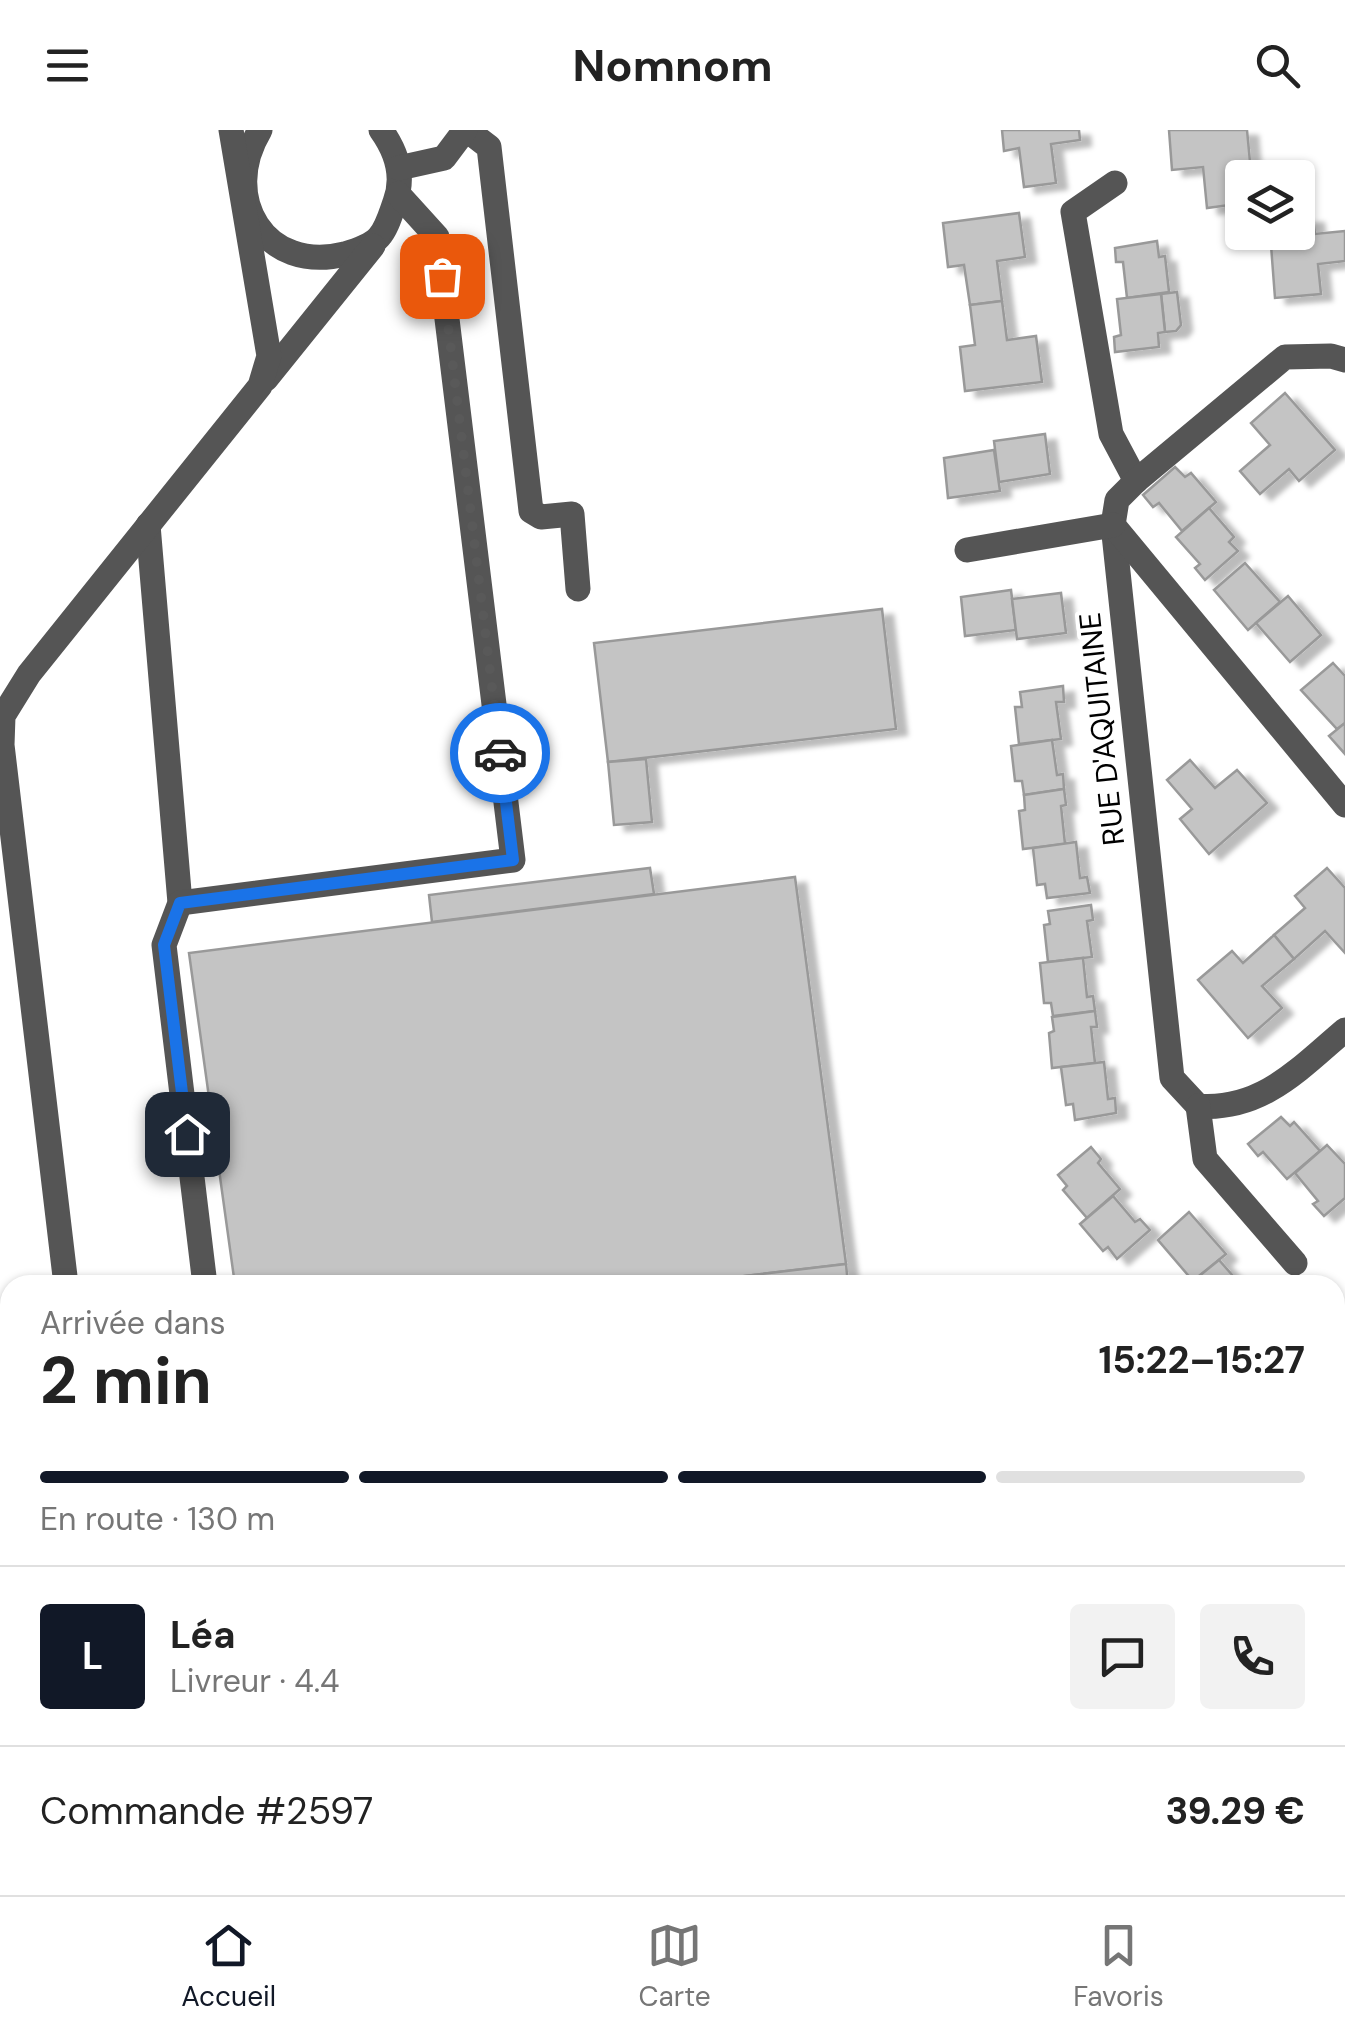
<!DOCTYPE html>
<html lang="fr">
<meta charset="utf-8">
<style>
:root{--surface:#fff;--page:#f2f2f2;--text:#222;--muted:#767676;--line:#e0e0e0;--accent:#111827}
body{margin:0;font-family:"DM Sans",sans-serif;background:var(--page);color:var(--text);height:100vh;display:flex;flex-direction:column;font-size:38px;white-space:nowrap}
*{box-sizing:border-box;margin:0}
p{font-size:32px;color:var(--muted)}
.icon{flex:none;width:55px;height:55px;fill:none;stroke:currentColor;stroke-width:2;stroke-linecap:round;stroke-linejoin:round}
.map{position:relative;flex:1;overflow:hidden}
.side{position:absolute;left:0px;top:1145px;width:1345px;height:620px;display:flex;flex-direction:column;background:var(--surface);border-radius:30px 30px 0 0;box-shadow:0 2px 8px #0004}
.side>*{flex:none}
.fabs{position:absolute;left:1225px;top:30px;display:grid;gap:20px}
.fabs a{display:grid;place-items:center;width:90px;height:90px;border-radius:10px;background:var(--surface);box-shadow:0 2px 8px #0004;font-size:50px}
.pin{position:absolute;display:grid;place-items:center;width:85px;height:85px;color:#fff;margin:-42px;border-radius:20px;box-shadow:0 5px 15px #0006}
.courier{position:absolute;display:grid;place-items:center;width:100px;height:100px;margin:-50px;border:8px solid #1a73e8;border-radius:50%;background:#fff;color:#222;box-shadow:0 2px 12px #0007}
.head em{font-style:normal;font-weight:700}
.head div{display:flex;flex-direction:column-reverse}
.head{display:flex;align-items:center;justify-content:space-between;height:170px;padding:0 40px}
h1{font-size:65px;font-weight:700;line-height:75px}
.bar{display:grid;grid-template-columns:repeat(4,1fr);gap:15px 10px;align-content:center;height:120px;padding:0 40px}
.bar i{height:12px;border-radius:8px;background:var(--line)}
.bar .on{background:var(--accent)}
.bar p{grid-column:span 4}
.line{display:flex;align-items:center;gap:25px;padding:0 40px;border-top:2px solid var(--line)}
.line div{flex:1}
.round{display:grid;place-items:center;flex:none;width:105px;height:105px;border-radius:10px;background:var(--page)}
header{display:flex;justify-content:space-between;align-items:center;height:130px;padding:0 40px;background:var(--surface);font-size:45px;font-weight:700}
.tabs{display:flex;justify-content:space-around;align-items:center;height:140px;border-top:2px solid var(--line);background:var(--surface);font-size:28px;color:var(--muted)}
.tabs a{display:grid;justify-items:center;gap:5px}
.tabs .on{color:var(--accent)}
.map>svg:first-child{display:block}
</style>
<header><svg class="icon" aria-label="menu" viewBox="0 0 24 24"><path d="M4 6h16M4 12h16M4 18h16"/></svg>Nomnom<svg class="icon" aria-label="search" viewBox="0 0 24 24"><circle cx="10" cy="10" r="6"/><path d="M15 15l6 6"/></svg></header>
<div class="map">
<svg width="1345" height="1765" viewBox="0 0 1345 1765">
<defs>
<filter id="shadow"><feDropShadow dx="11" dy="6" stdDeviation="2.5" flood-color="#0004"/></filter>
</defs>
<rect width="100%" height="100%" fill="#fff"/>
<!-- building -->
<g fill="#c4c4c4" stroke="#999" stroke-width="2.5" filter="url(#shadow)">
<path d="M1002,0H1079L1080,10L1051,14L1056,53L1024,57L1019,18L1004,21Z"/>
<path d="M1169,0H1247L1250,32L1234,33L1237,74L1207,78L1203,37L1172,40Z"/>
<path d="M1019,83L1025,127L997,131L1002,171L970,175L964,135L948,137L943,93Z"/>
<path d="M1313,87L1315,104L1345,101V131L1318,134L1321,164L1275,168L1270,102H1298V88Z"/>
<path d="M1157,111L1159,127L1165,126L1169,162L1127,168L1123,132H1116L1115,118Z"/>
<path d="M1177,162L1181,195L1176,201L1165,202L1161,164Z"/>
<path d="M1161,164L1165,202L1158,203L1159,217L1115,222L1114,207L1121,205L1117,169Z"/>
<path d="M1002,171L1007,210L1036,206L1042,252L965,261L960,217L975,215L970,175Z"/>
<path d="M1285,263L1335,320L1299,351L1289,339L1260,364L1240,341L1270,315L1251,293Z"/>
<path d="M1045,304L1050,344L999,352L994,311Z"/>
<path d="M994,320L1000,361L948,368L944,328Z"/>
<path d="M1175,337L1185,347L1191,343L1216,372L1182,401L1159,373L1153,377L1143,365Z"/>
<path d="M1209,378L1234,407L1229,412L1238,421L1205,450L1195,438L1200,434L1176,407Z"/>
<path d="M1245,433L1280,472L1248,500L1214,460Z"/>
<path d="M1011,460L1016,500L965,506L961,467Z"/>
<path d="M1061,463L1066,503L1017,509L1012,469Z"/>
<path d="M1288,466L1321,505L1290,532L1256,493Z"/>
<path d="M882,479L896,599L608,632L594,513Z"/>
<path d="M1333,533L1345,546V593L1337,599L1301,560Z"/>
<path d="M1063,556L1064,572H1056L1061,609L1019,614L1015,577H1022L1020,562Z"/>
<path d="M1345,593V624L1329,606Z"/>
<path d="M1052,610L1057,645L1063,644L1064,659L1024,665L1022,651H1015L1011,616Z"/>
<path d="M646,629L652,692L614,695L608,632Z"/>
<path d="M1190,630L1215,658L1237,640L1267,673L1209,724L1180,689L1192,679L1167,650Z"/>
<path d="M1064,659L1066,675L1061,676L1065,714L1023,719L1019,681L1025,680L1024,665Z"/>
<path d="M1076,712L1080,748L1087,747L1090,763L1047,768L1045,754L1037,755L1033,718Z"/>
<path d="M650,738L654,764L432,792L429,765Z"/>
<path d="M1327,738L1345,758V823L1325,801L1294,829L1274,805L1305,778L1295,766Z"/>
<path d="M795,747L846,1134L668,1155H235L189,823Z"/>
<path d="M1091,775L1093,790L1087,791L1092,827L1048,832L1044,795L1050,794L1048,781Z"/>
<path d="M1274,805L1294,829L1262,856L1282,878L1248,908L1198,850L1232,821L1243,833Z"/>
<path d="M1083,828L1087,867L1093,866L1095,881L1053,886L1051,873H1044L1040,833Z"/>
<path d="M1095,881L1097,897H1091L1095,933L1052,938L1049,903L1054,901L1052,887Z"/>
<path d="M1104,932L1108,969L1115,968L1116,983L1075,990L1073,974L1066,975L1061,937Z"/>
<path d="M1281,987L1290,996L1294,992L1320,1021L1287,1049L1263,1022L1258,1026L1248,1014Z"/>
<path d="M1327,1015L1345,1034V1068L1324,1086L1313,1074L1318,1071L1295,1043Z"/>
<path d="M1091,1017L1101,1029L1098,1033L1120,1059L1087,1088L1063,1060L1067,1056L1058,1045Z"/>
<path d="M1113,1066L1135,1092L1140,1089L1150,1100L1117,1129L1108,1117L1103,1121L1080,1094Z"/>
<path d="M1189,1082L1226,1124L1193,1151L1158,1110Z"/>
<path d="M1219,1130L1241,1155H1189L1193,1151Z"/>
<path d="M846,1134L848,1155H668Z"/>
<path d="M1335,1371L1345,1382V1404L1335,1413Z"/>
<path d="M1335,1601L1345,1612V1633L1335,1642Z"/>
<path d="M1345,1633V1661L1335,1650V1642Z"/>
<path d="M1227,1755H1277L1266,1765H1236Z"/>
</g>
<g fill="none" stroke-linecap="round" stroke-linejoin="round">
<!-- highway casing -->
<g stroke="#dbdbdb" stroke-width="32">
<g id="highway">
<path d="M0,1571L10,1604"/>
<path d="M55,1755L58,1765"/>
</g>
</g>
<!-- minor -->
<g stroke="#555" stroke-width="25">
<path d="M260,0C219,68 265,144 345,124C355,121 372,115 379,107C387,98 391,83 395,72C405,46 396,21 381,0"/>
<path d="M467,0L489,17L531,381L541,387L572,384L578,459"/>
<path d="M399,38L444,28L465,0"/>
<path d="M1115,53L1073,82L1111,304L1136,351"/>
<path d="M1345,230L1331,226L1285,227L1136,351L1117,370L1113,395L1172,948L1198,976C1262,981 1300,938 1345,900"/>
<path d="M266,249L373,116"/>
<path d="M148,395L180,773L164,815L205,1155"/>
<path d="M1113,395L1345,675"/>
<path d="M967,420L1113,395"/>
<path d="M180,773L513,730L437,107L398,64"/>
<path d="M1198,976L1205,1029L1295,1133"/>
<path d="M66,1155L2,615L3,586L29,544L260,256L269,226L231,0"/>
<path d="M1335,1227L1345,1216"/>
<path d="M1335,1324L1345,1335"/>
<path d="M1335,1548L1345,1538"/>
<path d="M1335,1745L1345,1755"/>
<path d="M230,1755L232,1765"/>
<path d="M1036,1755L1037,1765"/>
<path d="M1166,1755L1167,1765"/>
<path d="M305,1762L317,1765"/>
</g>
<!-- highway -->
<use href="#highway" stroke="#000" stroke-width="30"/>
</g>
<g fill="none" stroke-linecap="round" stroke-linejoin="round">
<!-- done -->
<path stroke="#595959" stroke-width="10" stroke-dasharray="0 18" d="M442,146L500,623"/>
<!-- route -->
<path stroke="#1a73e8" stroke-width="12" d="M187,1004L164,815L180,773L513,730L500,623"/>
</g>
<g text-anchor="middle" stroke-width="8" stroke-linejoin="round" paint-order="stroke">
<!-- street labels -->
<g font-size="30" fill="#000" stroke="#fff">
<text transform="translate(1102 599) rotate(-96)" y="10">RUE D'AQUITAINE</text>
</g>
</g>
</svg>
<div class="fabs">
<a><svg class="icon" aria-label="layers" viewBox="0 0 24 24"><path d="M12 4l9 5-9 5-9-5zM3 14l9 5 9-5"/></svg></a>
</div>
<div class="pin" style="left:442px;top:146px;background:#ea580c"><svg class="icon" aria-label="bag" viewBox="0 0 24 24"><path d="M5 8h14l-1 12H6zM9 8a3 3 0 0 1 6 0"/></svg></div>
<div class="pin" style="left:187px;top:1004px;background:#1f2937"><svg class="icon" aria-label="home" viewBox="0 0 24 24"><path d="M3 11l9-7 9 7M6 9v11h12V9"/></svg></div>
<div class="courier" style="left:500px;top:623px"><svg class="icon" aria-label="car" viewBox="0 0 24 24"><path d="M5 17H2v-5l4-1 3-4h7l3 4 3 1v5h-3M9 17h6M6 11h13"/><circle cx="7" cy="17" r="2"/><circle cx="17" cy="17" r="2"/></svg></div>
<section class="side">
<div class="head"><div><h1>2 min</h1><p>Arrivée dans</p></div><em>15:22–15:27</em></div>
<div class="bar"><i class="on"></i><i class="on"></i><i class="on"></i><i></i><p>En route · 130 m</p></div>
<div class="line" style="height:180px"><b class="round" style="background:var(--accent);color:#fff">L</b><div><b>Léa</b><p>Livreur · 4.4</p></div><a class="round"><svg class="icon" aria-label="chat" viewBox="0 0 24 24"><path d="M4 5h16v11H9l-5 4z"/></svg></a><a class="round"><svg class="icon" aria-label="phone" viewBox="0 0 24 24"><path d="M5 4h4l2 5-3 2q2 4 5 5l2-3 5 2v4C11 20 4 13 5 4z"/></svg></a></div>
<div class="line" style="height:130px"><div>Commande #2597</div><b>39.29 €</b></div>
</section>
</div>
<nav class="tabs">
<a class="on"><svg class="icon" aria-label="home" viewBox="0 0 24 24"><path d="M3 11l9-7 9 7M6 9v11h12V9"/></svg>Accueil</a>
<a><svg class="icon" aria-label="map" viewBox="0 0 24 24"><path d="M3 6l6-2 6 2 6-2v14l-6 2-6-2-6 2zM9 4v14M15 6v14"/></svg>Carte</a>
<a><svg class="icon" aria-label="saved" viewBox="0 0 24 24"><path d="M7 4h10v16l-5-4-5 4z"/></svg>Favoris</a>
</nav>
